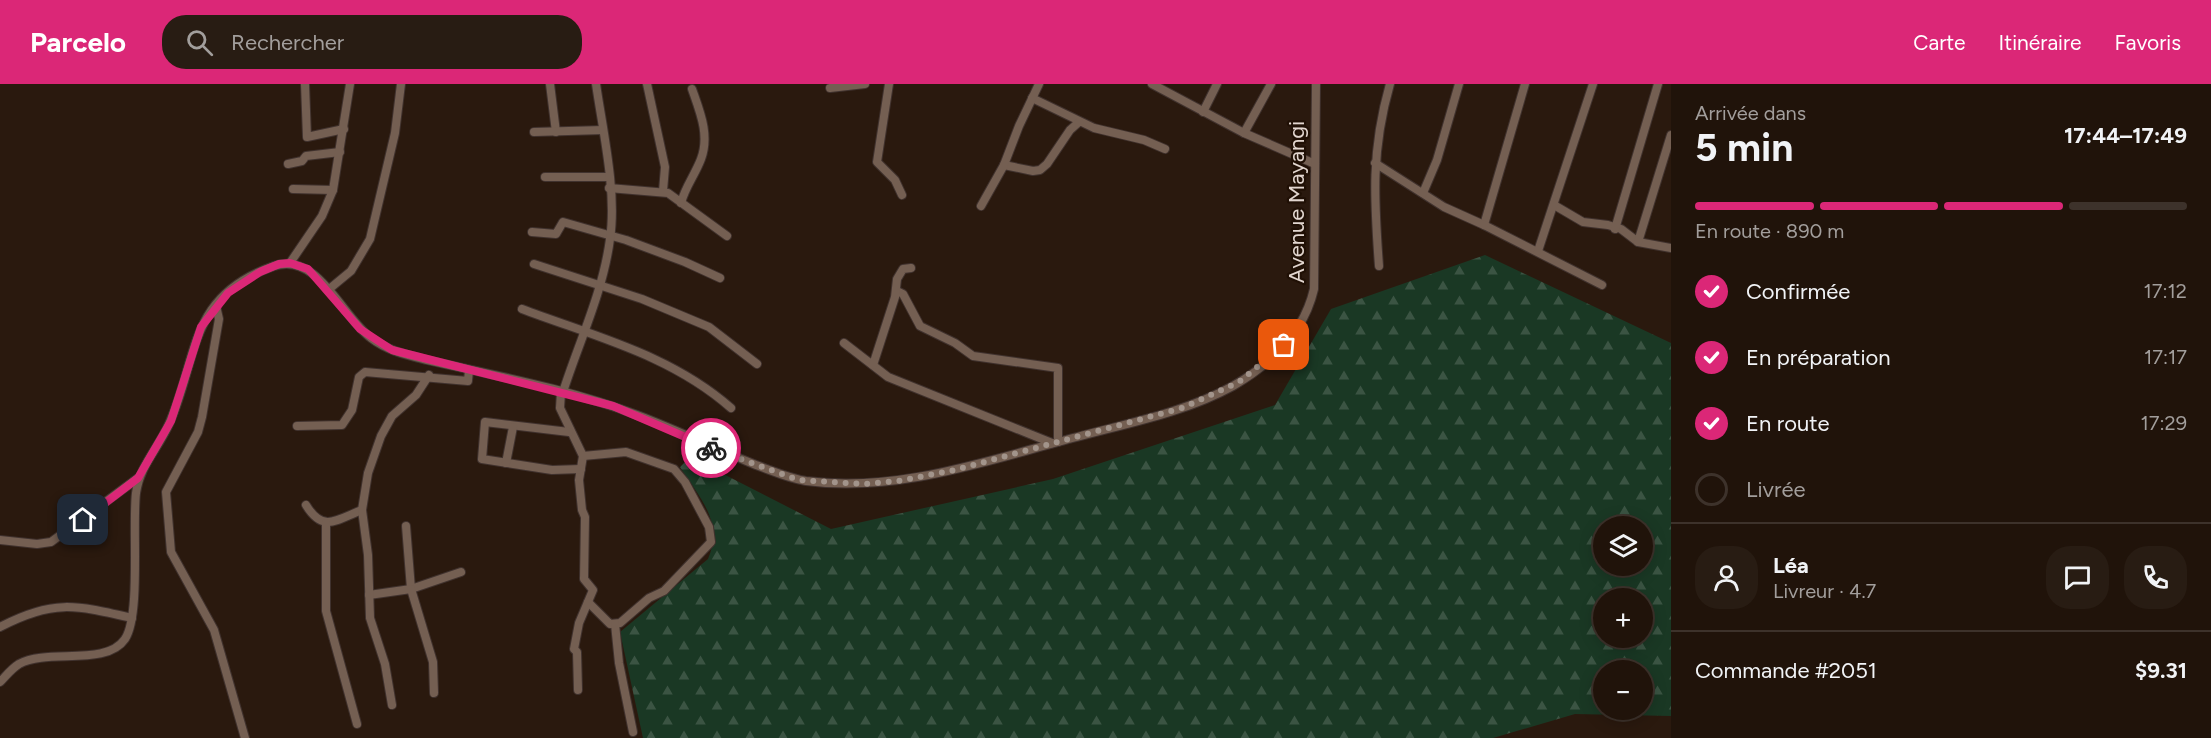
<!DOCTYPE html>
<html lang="fr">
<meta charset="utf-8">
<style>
:root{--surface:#20130a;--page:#281c13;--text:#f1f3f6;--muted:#a29e9c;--line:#3d322b;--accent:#db2777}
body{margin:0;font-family:Figtree,sans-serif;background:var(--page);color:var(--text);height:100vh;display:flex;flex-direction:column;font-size:22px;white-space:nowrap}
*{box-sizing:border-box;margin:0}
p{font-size:20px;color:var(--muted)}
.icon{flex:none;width:33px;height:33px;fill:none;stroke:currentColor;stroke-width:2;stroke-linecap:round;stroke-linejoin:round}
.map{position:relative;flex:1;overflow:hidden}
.details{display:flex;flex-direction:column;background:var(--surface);width:540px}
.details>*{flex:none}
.buttons{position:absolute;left:1593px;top:432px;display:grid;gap:12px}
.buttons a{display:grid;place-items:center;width:60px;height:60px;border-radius:50%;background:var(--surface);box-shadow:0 3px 15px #0003,0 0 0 2px var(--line);font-size:30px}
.pin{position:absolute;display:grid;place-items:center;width:51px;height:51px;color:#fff;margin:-26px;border-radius:12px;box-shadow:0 3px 9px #0006}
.courier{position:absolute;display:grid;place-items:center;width:60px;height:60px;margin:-30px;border:4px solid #db2777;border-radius:50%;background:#fff;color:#222;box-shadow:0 2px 8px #0007}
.summary em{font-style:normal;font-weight:700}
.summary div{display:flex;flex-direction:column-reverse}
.summary{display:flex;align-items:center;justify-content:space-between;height:102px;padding:0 24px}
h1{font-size:39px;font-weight:700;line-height:45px}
.bar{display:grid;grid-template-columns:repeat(4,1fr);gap:9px 6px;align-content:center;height:72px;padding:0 24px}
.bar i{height:8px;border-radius:4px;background:var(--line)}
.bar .active{background:var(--accent)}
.bar p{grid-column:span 4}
.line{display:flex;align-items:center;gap:15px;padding:0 24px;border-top:2px solid var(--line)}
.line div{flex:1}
.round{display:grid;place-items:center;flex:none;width:63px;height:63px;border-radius:24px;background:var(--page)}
ol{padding:0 24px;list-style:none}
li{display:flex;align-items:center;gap:18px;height:66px}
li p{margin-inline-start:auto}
li .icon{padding:6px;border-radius:50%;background:var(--accent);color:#fff;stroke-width:4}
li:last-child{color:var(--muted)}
li i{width:33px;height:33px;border:3px solid var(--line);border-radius:50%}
header{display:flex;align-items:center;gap:36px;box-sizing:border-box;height:84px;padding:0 30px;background:var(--accent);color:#fff}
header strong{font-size:28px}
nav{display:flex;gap:33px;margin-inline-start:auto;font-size:21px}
.search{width:420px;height:54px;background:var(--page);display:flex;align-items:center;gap:15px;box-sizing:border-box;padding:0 21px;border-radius:24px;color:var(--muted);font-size:22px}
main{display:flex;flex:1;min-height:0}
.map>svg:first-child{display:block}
</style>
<header>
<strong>Parcelo</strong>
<div class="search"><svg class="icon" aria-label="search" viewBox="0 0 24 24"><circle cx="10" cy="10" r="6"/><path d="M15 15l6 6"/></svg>Rechercher</div>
<nav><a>Carte</a><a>Itinéraire</a><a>Favoris</a></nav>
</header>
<main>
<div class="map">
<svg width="1671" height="654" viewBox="0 0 1671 654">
<defs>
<pattern id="forest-firs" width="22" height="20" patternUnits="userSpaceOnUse" patternTransform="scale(1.5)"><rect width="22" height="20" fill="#1a3824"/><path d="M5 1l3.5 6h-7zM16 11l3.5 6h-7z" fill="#3b5443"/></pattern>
</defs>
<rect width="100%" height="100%" fill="#2a190e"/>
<!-- forest -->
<path fill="url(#forest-firs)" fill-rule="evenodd" d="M1485,171L1671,259V632L1575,630L1493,654H643L620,548L708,475C724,438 700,414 680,383L690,373L831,445L1053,395L1275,321L1331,225ZM1604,442H1642V482H1604ZM1604,514H1642V554H1604ZM1604,586H1642V626H1604Z"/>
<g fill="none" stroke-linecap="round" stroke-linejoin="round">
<!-- minor casing -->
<g stroke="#40322e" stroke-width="10">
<g id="minor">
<path d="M305,0L307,53L344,45"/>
<path d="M550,0L556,48"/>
<path d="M647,0L665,83L663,107"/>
<path d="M889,0L877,78L895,96L902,111"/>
<path d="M1152,0L1244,49L1315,80"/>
<path d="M1525,0L1484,141L1602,201"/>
<path d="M830,4L865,0"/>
<path d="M1032,14L1094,44L1144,56L1165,65"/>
<path d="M1203,28L1217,0"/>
<path d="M534,48L603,46"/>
<path d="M1244,49L1271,0"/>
<path d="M1375,79L1444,123L1484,141"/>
<path d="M288,80L302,77L306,72L340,68"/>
<path d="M1004,81L1033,87L1040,86L1047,80L1070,46L1079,38"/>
<path d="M545,93H608"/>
<path d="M609,104L668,109L727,152"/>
<path d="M293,105L333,106"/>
<path d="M1423,109L1437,76L1459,0"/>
<path d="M681,119C685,103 695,91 701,75C710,51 700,28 692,5"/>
<path d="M1554,121L1583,138L1608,141L1621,145L1638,158L1671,164"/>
<path d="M981,122L1004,81L1019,42L1039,0"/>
<path d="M1615,145L1658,0"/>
<path d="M532,148L556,150L563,138L626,156L685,178L720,194"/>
<path d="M1638,158L1671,51"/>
<path d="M1538,167L1593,0"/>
<path d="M290,179L322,132L333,106L350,0"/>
<path d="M534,180L642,215L709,243L757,280"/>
<path d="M1379,182C1374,115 1371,66 1390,0"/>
<path d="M328,206L351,187L370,155L395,49L401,0"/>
<path d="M897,207L903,210L920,242L955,259L973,272L1058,284V358"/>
<path d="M216,222L219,235L202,333L198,348L166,408L171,468L214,546L245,654"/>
<path d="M522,225C596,253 671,271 731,324"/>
<path d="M844,259L888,293L1052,359"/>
<path d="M873,281L895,213L897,195L903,185L911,184"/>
<path d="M561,308L560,324L583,372L579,396L582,426L585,433L584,495L593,506L579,539L574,565L577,568L578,606"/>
<path d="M563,308C579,258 603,208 610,155C617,108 603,48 596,0"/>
<path d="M297,342L342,341L352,326L359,293L365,288L468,297L469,286"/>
<path d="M569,348L485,338L482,375L552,386L581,385"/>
<path d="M583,372L626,368L674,385L685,398L709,443L711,458L664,507L649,514L620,539L610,540L588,518"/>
<path d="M506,379L513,343"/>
<path d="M306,421C323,449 336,436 362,426"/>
<path d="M326,439V527L357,640"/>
<path d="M406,442L411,505L461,488"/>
<path d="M0,456L37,460L51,458L138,394"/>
<path d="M369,511L411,505L433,578L434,609"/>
<path d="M615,540L619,579L633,648"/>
<path d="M0,543C53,515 76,521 132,534"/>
<path d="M0,598C6,592 11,585 19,580C48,564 106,583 125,555C141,531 132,443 136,409C140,381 158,365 169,340C199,273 187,212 274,182C318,167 342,233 371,254C388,267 407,271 427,276C497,292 569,305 637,331C677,346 716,365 756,381C773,387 788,394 806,397C899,409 988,376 1077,353C1129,339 1186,328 1233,302C1271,280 1304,248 1314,205L1316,0"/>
<path d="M392,621L385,580L370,534L368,471L362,426L368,389L381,352L392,332L416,311L429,291"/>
</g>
</g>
<!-- minor -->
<use href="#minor" stroke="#745f52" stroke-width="8"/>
</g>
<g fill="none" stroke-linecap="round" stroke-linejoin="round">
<!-- done -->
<path stroke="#a2948b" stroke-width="6" stroke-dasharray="0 10.8" d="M711,364L798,396L864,400L898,397L955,386L1182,324L1239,298L1284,261"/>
<!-- route -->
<path stroke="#db2777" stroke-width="8" d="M83,436L138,394L171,337L201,243L228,209L260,188L279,180L290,179L308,185L360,245L392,266L613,322L711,364"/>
</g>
<g text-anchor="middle" stroke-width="4.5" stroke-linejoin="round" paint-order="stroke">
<!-- street labels -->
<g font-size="22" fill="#e2d6cf" stroke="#201005">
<text transform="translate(1296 118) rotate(-90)" y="8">Avenue Mayangi</text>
</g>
</g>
</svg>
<div class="buttons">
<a><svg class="icon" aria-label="layers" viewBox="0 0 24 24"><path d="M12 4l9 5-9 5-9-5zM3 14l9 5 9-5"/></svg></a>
<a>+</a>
<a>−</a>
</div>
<div class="pin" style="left:1284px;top:261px;background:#ea580c"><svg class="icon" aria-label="bag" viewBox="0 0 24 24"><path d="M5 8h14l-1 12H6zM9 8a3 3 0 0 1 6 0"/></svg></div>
<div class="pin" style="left:83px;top:436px;background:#1f2937"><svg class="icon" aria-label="home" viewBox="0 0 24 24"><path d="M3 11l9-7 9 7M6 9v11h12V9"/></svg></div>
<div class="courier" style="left:711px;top:364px"><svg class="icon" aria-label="bike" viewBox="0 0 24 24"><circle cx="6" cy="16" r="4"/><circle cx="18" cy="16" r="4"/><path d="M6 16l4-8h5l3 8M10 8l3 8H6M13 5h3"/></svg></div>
</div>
<section class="details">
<div class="summary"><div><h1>5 min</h1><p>Arrivée dans</p></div><em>17:44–17:49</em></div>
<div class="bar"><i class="active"></i><i class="active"></i><i class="active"></i><i></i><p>En route · 890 m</p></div>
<ol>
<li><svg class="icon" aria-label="check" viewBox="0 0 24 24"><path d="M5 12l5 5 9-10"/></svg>Confirmée<p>17:12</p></li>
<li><svg class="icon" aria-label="check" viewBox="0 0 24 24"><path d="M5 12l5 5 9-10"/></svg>En préparation<p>17:17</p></li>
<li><svg class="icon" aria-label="check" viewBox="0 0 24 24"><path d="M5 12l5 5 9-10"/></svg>En route<p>17:29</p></li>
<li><i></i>Livrée</li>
</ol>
<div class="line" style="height:108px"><a class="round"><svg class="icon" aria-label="person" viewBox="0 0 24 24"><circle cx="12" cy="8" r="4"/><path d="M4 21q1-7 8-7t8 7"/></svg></a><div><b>Léa</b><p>Livreur · 4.7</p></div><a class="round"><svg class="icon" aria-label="chat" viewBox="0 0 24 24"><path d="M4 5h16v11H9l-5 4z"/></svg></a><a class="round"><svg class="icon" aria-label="phone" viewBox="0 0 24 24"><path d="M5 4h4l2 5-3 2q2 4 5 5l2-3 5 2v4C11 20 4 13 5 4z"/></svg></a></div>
<div class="line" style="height:78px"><div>Commande #2051</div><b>$9.31</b></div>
</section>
</main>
